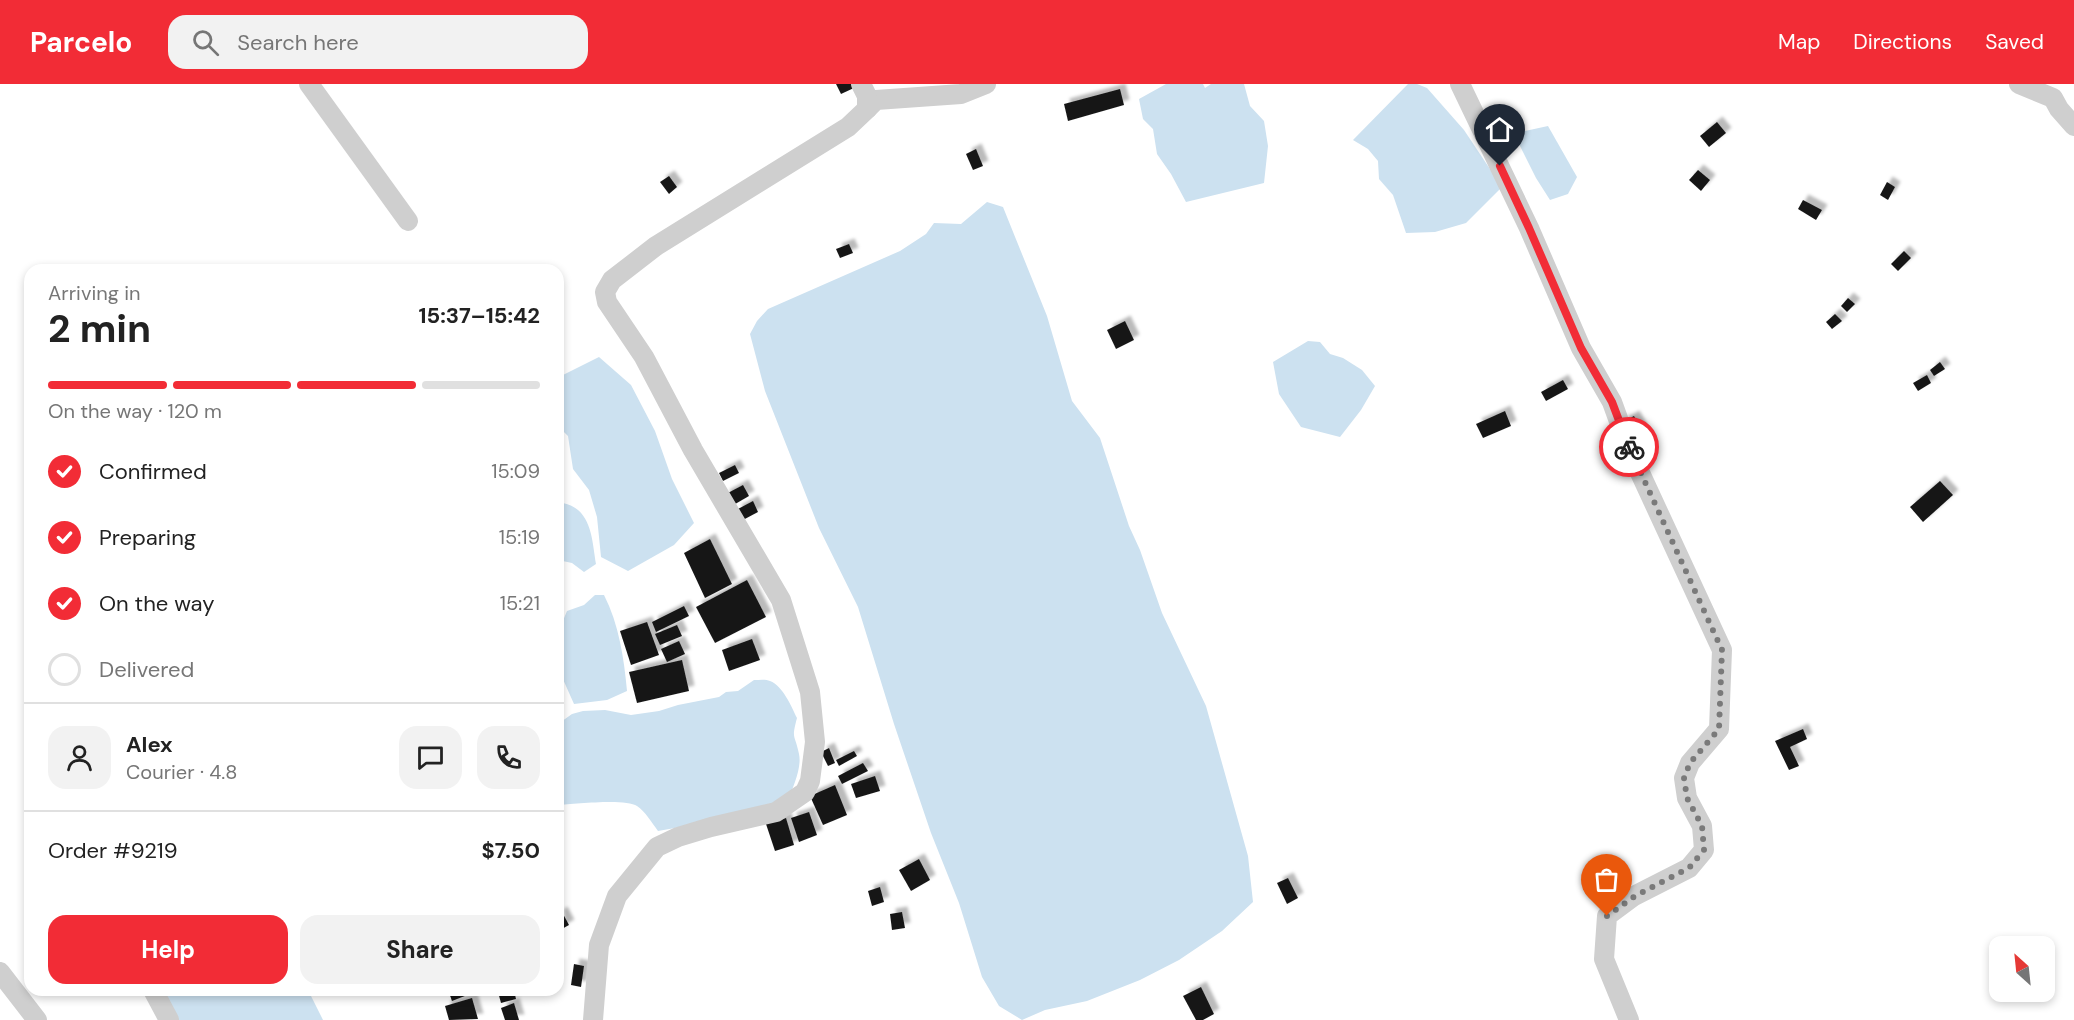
<!DOCTYPE html>
<meta charset="utf-8">
<style>
:root{--surface:#fff;--page:#f2f2f2;--text:#222;--muted:#767676;--line:#e0e0e0;--accent:#f22c36}
body{margin:0;font-family:"DM Sans",sans-serif;background:var(--page);color:var(--text);height:100vh;display:flex;flex-direction:column;font-size:22px;white-space:nowrap}
*{box-sizing:border-box;margin:0}
p{font-size:20px;color:var(--muted)}
.icon{flex:none;width:33px;height:33px;fill:none;stroke:currentColor;stroke-width:2;stroke-linecap:round;stroke-linejoin:round}
.map{position:relative;flex:1;overflow:hidden}
.drawer{position:absolute;left:24px;top:180px;width:540px;height:732px;display:flex;flex-direction:column;background:var(--surface);border-radius:18px;box-shadow:0 3px 9px #0003}
.drawer>*{flex:none}
.needle{width:39px;rotate:333deg}
.fabs{position:absolute;left:1989px;top:852px;display:grid;gap:12px}
.fabs a{display:grid;place-items:center;width:66px;height:66px;border-radius:12px;background:var(--surface);box-shadow:0 3px 9px #0003;font-size:30px}
.pin{position:absolute;display:grid;place-items:center;width:51px;height:51px;color:#fff;margin:-62px -26px;border-radius:50% 50% 50% 0;rotate:-45deg;box-shadow:0 0 6px #0007}
.pin .icon{rotate:45deg}
.courier{position:absolute;display:grid;place-items:center;width:60px;height:60px;margin:-30px;border:4px solid #f22c36;border-radius:50%;background:#fff;color:#222;box-shadow:0 2px 8px #0007}
.overview em{font-style:normal;font-weight:700}
.overview div{display:flex;flex-direction:column-reverse}
.overview{display:flex;align-items:center;justify-content:space-between;height:102px;padding:0 24px}
h1{font-size:39px;font-weight:700;line-height:45px}
.bar{display:grid;grid-template-columns:repeat(4,1fr);gap:9px 6px;align-content:center;height:72px;padding:0 24px}
.bar i{height:8px;border-radius:4px;background:var(--line)}
.bar .selected{background:var(--accent)}
.bar p{grid-column:span 4}
.line{display:flex;align-items:center;gap:15px;padding:0 24px;border-top:2px solid var(--line)}
.line div{flex:1}
.round{display:grid;place-items:center;flex:none;width:63px;height:63px;border-radius:18px;background:var(--page)}
ol{padding:0 24px;list-style:none}
li{display:flex;align-items:center;gap:18px;height:66px}
li p{margin-inline-start:auto}
li .icon{padding:6px;border-radius:50%;background:var(--accent);color:#fff;stroke-width:4}
li:last-child{color:var(--muted)}
li i{width:33px;height:33px;border:3px solid var(--line);border-radius:50%}
.primary-button{display:flex;gap:12px;margin-top:auto;padding:12px 24px}
.primary-button a{flex:1;height:69px;border-radius:18px;background:var(--accent);color:#fff;font-size:24px;font-weight:700;line-height:69px;text-align:center}
.primary-button a+a{background:var(--page);color:var(--text)}
header{display:flex;align-items:center;gap:36px;box-sizing:border-box;height:84px;padding:0 30px;background:var(--accent);color:#fff}
header strong{font-size:28px}
nav{display:flex;gap:33px;margin-inline-start:auto;font-size:21px}
.search{width:420px;height:54px;background:var(--page);display:flex;align-items:center;gap:15px;box-sizing:border-box;padding:0 21px;border-radius:18px;color:var(--muted);font-size:22px}
.map>svg:first-child{display:block}
</style>
<header>
<strong>Parcelo</strong>
<div class="search"><svg class="icon" aria-label="search" viewBox="0 0 24 24"><circle cx="10" cy="10" r="6"/><path d="M15 15l6 6"/></svg>Search here</div>
<nav><a>Map</a><a>Directions</a><a>Saved</a></nav>
</header>
<div class="map">
<svg width="2074" height="936" viewBox="0 0 2074 936">
<defs>
<filter id="shadow"><feDropShadow dx="5.5" dy="-5.5" stdDeviation="1.5" flood-color="#0004"/></filter>
</defs>
<rect width="100%" height="100%" fill="#fff"/>
<!-- water -->
<g fill="#cce1f0">
<path d="M1166,0H1203L1205,4L1211,0H1244L1250,22L1264,37L1268,62L1264,99L1186,118L1171,90L1157,70L1153,45L1143,35L1139,15Z"/>
<path d="M1408,0H1417L1427,4L1464,46L1502,103L1466,139L1435,148L1406,149L1393,111L1379,95L1378,77L1368,65L1353,56Z"/>
<path d="M1548,42L1577,93L1568,110L1550,116L1536,94L1515,52L1525,47Z"/>
<path d="M987,118L1003,123L1047,232L1072,317L1100,354L1129,442L1140,466L1162,529L1206,622L1248,772L1253,818L1222,847L1179,876L1140,896L1087,917L1045,926L1022,936L999,922L982,893L959,819L931,749L894,640L858,523L819,444L765,307L750,250L757,237L768,225L900,167L926,150L934,139L961,140Z"/>
<path d="M1308,257L1320,258L1330,270L1343,274L1362,286L1375,302L1361,326L1340,353L1301,343L1279,310L1273,278Z"/>
<path d="M599,273L631,301L655,347L672,395L694,439L674,461L628,487L601,473L597,433L589,406L573,385L568,352L558,342V307L563,291Z"/>
<path d="M563,419C592,425 592,456 596,480L584,488L572,479L558,476V429Z"/>
<path d="M595,511H604C619,540 624,575 627,607L607,616L574,620L558,584V543L562,539L567,527L584,521Z"/>
<path d="M754,596C759,596 766,595 770,597C783,602 791,622 797,634C791,656 795,650 799,670C802,684 793,703 788,716L765,728L658,747C652,739 645,727 637,722C626,714 574,720 558,721V640L572,630L583,627L605,626L631,631L659,627L678,621L719,613L726,608L738,607Z"/>
<path d="M155,906H308L323,936H168Z"/>
</g>
<!-- building -->
<g fill="#191919" filter="url(#shadow)">
<path d="M836,0H854L856,3L841,10Z"/>
<path d="M1120,5L1124,21L1068,37L1064,20Z"/>
<path d="M1717,38L1726,49L1709,63L1700,52Z"/>
<path d="M976,65L983,82L973,86L966,70Z"/>
<path d="M1698,86L1710,96L1701,107L1689,96Z"/>
<path d="M669,92L677,103L669,110L660,98Z"/>
<path d="M1887,98L1895,103L1888,116L1880,111Z"/>
<path d="M1803,116L1822,126L1816,136L1798,125Z"/>
<path d="M849,160L853,169L840,174L836,165Z"/>
<path d="M1904,167L1911,174L1898,187L1891,180Z"/>
<path d="M1848,214L1855,220L1847,228L1841,222Z"/>
<path d="M1835,230L1842,237L1832,245L1826,238Z"/>
<path d="M1125,237L1134,256L1116,265L1107,246Z"/>
<path d="M1940,278L1945,285L1934,292L1930,286Z"/>
<path d="M1927,291L1931,299L1918,307L1913,299Z"/>
<path d="M1563,296L1568,305L1546,317L1541,308Z"/>
<path d="M1505,327L1511,342L1483,354L1476,340Z"/>
<path d="M1634,332L1642,346L1631,352L1623,338Z"/>
<path d="M735,381L739,389L723,397L719,389Z"/>
<path d="M1940,397L1953,411L1923,438L1910,423Z"/>
<path d="M743,401L749,412L730,423L724,411Z"/>
<path d="M753,417L758,428L741,437L736,426Z"/>
<path d="M710,455L732,500L705,514L684,469Z"/>
<path d="M747,496L766,533L715,559L696,523Z"/>
<path d="M684,522L689,532L656,548L652,538Z"/>
<path d="M647,538L659,571L631,581L620,547Z"/>
<path d="M677,541L682,552L660,561L655,550Z"/>
<path d="M752,555L760,576L729,587L722,566Z"/>
<path d="M679,557L685,570L667,578L661,565Z"/>
<path d="M682,576L689,607L637,619L629,588Z"/>
<path d="M1803,645L1807,655L1790,663L1799,682L1789,686L1775,657Z"/>
<path d="M829,664L835,679L828,682L821,668Z"/>
<path d="M854,667L857,672L839,682L836,676Z"/>
<path d="M863,679L868,687L842,700L838,692Z"/>
<path d="M875,692L880,707L856,714L851,700Z"/>
<path d="M835,701L847,731L823,741L810,712Z"/>
<path d="M809,728L817,751L799,758L791,734Z"/>
<path d="M786,734L794,761L775,767L766,740Z"/>
<path d="M919,775L930,796L911,807L899,786Z"/>
<path d="M1288,794L1298,814L1287,820L1277,799Z"/>
<path d="M880,803L884,818L872,822L868,807Z"/>
<path d="M562,828L569,841L560,846L558,831Z"/>
<path d="M902,828L905,844L892,846L890,830Z"/>
<path d="M574,880L584,882L581,903L571,901Z"/>
<path d="M1201,903L1214,930L1203,936H1196L1183,912Z"/>
<path d="M448,906H469L470,910L452,917Z"/>
<path d="M506,906H514L516,915L501,919L498,908Z"/>
<path d="M472,914L478,935L449,936L445,922Z"/>
<path d="M514,919L519,936H505L501,924Z"/>
</g>
<g fill="none" stroke-linecap="round" stroke-linejoin="round">
<!-- street -->
<g stroke="#cfcfcf" stroke-width="20">
<path d="M309,0L408,137"/>
<path d="M1460,0L1529,144L1581,264L1612,318L1629,365L1722,566L1719,645L1690,679L1684,694L1687,714L1702,742L1704,766L1689,784L1634,812L1607,832L1604,875L1629,936"/>
<path d="M2019,0L2053,14L2059,25L2074,42"/>
<path d="M867,25L876,16L961,10L986,0"/>
<path d="M0,888L37,936"/>
<path d="M153,906L169,936"/>
<path d="M593,936L599,861L617,812L657,763L678,753L711,743L776,728L805,708L810,697L815,658L810,608L781,516L693,366L644,273L607,218L605,208L612,196L656,162L848,43L867,25V12L861,0"/>
</g>
</g>
<g fill="none" stroke-linecap="round" stroke-linejoin="round">
<!-- done -->
<path stroke="#7a7a7a" stroke-width="6" stroke-dasharray="0 10.8" d="M1607,832L1635,812L1689,784L1704,766L1702,742L1687,714L1684,694L1690,679L1719,645L1722,566L1629,363"/>
<!-- route -->
<path stroke="#f22c36" stroke-width="8" d="M1500,82L1529,144L1581,264L1612,318L1629,363"/>
</g>
</svg>
<div class="fabs">
<a><svg class="needle" viewBox="-14 -14 28 28"><path d="M0-13l5 13h-10z" fill="#e53935"/><path d="M0 13l5-13h-10z" fill="#767676"/></svg></a>
</div>
<div class="pin" style="left:1607px;top:832px;background:#ea580c"><svg class="icon" aria-label="bag" viewBox="0 0 24 24"><path d="M5 8h14l-1 12H6zM9 8a3 3 0 0 1 6 0"/></svg></div>
<div class="pin" style="left:1500px;top:82px;background:#1f2937"><svg class="icon" aria-label="home" viewBox="0 0 24 24"><path d="M3 11l9-7 9 7M6 9v11h12V9"/></svg></div>
<div class="courier" style="left:1629px;top:363px"><svg class="icon" aria-label="bike" viewBox="0 0 24 24"><circle cx="6" cy="16" r="4"/><circle cx="18" cy="16" r="4"/><path d="M6 16l4-8h5l3 8M10 8l3 8H6M13 5h3"/></svg></div>
<section class="drawer">
<div class="overview"><div><h1>2 min</h1><p>Arriving in</p></div><em>15:37–15:42</em></div>
<div class="bar"><i class="selected"></i><i class="selected"></i><i class="selected"></i><i></i><p>On the way · 120 m</p></div>
<ol>
<li><svg class="icon" aria-label="check" viewBox="0 0 24 24"><path d="M5 12l5 5 9-10"/></svg>Confirmed<p>15:09</p></li>
<li><svg class="icon" aria-label="check" viewBox="0 0 24 24"><path d="M5 12l5 5 9-10"/></svg>Preparing<p>15:19</p></li>
<li><svg class="icon" aria-label="check" viewBox="0 0 24 24"><path d="M5 12l5 5 9-10"/></svg>On the way<p>15:21</p></li>
<li><i></i>Delivered</li>
</ol>
<div class="line" style="height:108px"><a class="round"><svg class="icon" aria-label="person" viewBox="0 0 24 24"><circle cx="12" cy="8" r="4"/><path d="M4 21q1-7 8-7t8 7"/></svg></a><div><b>Alex</b><p>Courier · 4.8</p></div><a class="round"><svg class="icon" aria-label="chat" viewBox="0 0 24 24"><path d="M4 5h16v11H9l-5 4z"/></svg></a><a class="round"><svg class="icon" aria-label="phone" viewBox="0 0 24 24"><path d="M5 4h4l2 5-3 2q2 4 5 5l2-3 5 2v4C11 20 4 13 5 4z"/></svg></a></div>
<div class="line" style="height:78px"><div>Order #9219</div><b>$7.50</b></div>
<div class="primary-button"><a>Help</a><a>Share</a></div>
</section>
</div>
